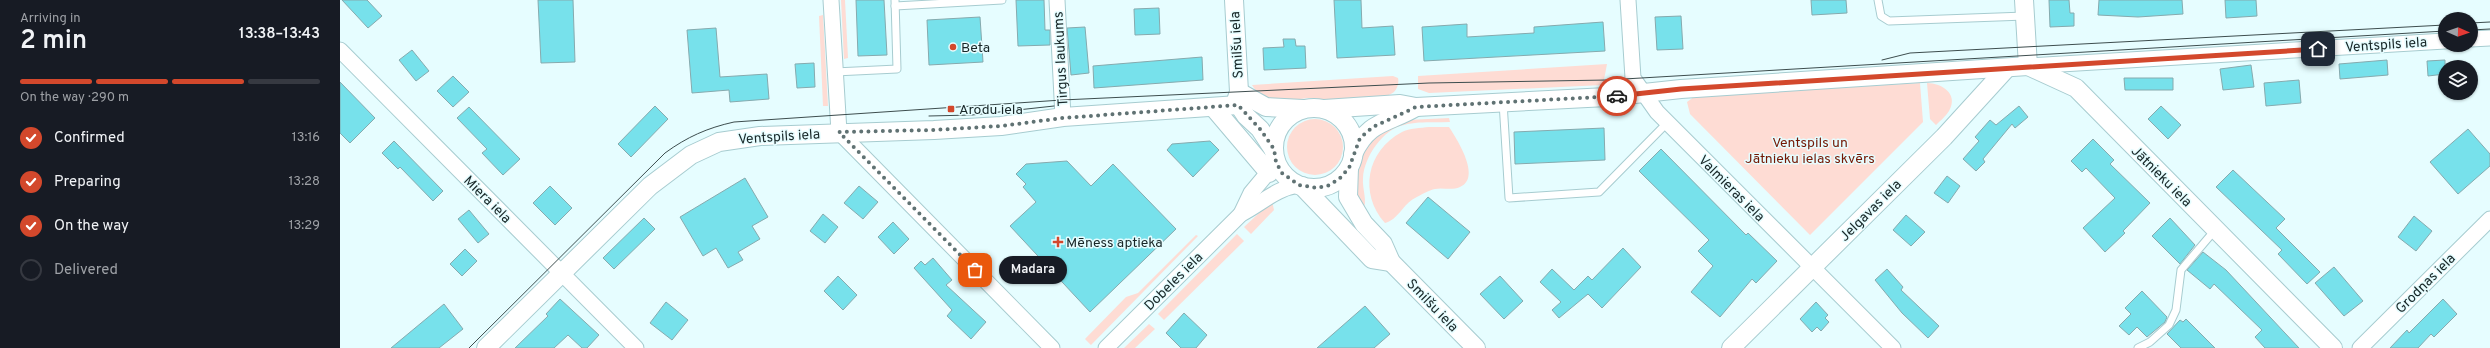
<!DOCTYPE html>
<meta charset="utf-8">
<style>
:root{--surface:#171b24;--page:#242831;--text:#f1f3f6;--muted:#9ea1a6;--line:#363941;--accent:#d3482c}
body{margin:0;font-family:Overpass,sans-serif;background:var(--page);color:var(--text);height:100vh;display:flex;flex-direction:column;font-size:15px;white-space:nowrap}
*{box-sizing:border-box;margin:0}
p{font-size:13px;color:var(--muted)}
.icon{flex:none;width:22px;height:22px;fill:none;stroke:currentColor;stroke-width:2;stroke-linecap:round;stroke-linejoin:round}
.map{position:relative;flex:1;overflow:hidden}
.panel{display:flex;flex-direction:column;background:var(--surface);width:340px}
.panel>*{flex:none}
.needle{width:26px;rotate:92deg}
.fabs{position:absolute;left:2098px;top:12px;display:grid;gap:8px}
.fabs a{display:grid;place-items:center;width:40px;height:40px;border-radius:50%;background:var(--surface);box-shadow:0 1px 3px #0004;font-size:20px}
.pin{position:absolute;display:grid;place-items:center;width:34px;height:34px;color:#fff;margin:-17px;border-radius:8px;box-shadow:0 2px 6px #0006}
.courier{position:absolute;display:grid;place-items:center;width:40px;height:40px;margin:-20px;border:3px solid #d3482c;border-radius:50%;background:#fff;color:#222;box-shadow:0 1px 5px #0007}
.bubble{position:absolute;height:28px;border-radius:14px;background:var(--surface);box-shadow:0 1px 3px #0004;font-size:13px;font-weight:600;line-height:28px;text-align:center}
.headline em{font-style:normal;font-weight:600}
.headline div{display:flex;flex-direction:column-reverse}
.headline{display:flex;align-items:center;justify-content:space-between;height:68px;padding:0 20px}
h1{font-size:26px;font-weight:600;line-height:30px}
.bar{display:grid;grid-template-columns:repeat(4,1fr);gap:6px 4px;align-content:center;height:48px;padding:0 20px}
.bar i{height:5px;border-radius:3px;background:var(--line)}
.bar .active{background:var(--accent)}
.bar p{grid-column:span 4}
ol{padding:0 20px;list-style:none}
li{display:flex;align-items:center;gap:12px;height:44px}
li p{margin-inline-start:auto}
li .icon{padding:4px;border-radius:50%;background:var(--accent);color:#fff;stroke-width:4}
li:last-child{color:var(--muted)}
li i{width:22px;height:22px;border:2px solid var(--line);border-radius:50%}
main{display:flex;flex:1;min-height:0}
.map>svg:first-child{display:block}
</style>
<main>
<section class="panel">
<div class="headline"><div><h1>2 min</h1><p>Arriving in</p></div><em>13:38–13:43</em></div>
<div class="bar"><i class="active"></i><i class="active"></i><i class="active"></i><i></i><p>On the way · 290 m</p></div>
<ol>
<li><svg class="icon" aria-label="check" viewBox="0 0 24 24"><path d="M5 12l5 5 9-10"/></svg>Confirmed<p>13:16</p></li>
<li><svg class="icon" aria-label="check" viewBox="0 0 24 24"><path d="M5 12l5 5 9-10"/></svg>Preparing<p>13:28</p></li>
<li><svg class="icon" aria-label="check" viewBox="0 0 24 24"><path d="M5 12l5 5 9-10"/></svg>On the way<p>13:29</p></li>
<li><i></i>Delivered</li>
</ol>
</section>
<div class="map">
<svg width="2150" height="348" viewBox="0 0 2150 348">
<rect width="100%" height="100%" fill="#e6fdff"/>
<!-- green -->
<g fill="#fedcd4">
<path d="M501,0H505L508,58L504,59Z"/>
<path d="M483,15L488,106H483L479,16Z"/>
<path d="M1267,64L1263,85L1089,93L1078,89V76Z"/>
<path d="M1053,76L1058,78C1059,82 1058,88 1054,92C1046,99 1005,104 994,102C985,101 979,98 970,98C956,98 944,105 930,101C922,98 916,92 912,85Z"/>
<path d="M1580,83L1583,122L1470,235L1350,114L1347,102L1355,96Z"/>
<path d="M1587,83C1602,83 1619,94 1609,111C1606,116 1600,121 1596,125L1590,119Z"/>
<path d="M1109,118L1110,122C1095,123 1078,121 1064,125C1043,129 1024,157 1023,178C1022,189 1028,201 1023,211L1016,200L1015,180L1023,151L1033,133L1067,120Z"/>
<circle cx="975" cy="147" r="28"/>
<path d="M1089,127H1109C1117,139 1142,178 1120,187C1111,191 1103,187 1095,189C1089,190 1081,195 1075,198C1063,204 1058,220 1045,223C1019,194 1026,151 1062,132C1069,128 1081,128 1089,127Z"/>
<path d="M932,201L934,210L911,234L904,227Z"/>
<path d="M897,234L904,241L824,320L818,314Z"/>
<path d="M856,235L858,236L751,345L745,339L786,297L798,293Z"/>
<path d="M809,324L815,329L795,348H784Z"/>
</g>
<!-- building -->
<g fill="#77e1eb" stroke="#86aaae">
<path d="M2,0H27L42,16L28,28Z"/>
<path d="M198,0H233L235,62L201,63Z"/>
<path d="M516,0H544L547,55L518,56Z"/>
<path d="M676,0H704L705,30H710V45L678,46Z"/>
<path d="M994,0H1021L1022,28L1053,26L1055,55L997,58Z"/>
<path d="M1471,0H1506L1507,13L1472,15Z"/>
<path d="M1709,0H1729L1730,13H1734V26L1710,27Z"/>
<path d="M1759,0H1842L1843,14L1798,17L1758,15Z"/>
<path d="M1885,0H1916L1917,16L1886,18Z"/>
<path d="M819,8L820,34L795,35L794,9Z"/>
<path d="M1341,16L1343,49L1317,50L1315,17Z"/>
<path d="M640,17L643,62L589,65L587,20Z"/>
<path d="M1263,22L1265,51L1084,61L1082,27L1127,24V37L1194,33V27Z"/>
<path d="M745,27L749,73L731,75L727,28Z"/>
<path d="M376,28L380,77L427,74L429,99L390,102L389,90L352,93L347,30Z"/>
<path d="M943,39H955L956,46H965L966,68L924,70L923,48L944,47Z"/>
<path d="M72,50L89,71L76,81L59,60Z"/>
<path d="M862,57L863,80L754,88L753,66Z"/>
<path d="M2047,60L2048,75L2000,79L1999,64Z"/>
<path d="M2105,60V74L2088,76L2087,61Z"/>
<path d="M474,63L475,87L457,88L455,64Z"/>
<path d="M1911,65L1914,87L1883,90L1880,69Z"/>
<path d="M113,76L129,92L113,107L97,91Z"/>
<path d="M1784,78H1833V90H1785Z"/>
<path d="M1959,80L1961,103L1926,106L1924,83Z"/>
<path d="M0,82L35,118L10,143L0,133Z"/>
<path d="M315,106L328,119L291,157L278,144Z"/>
<path d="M1679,106L1688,117L1675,128L1672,124L1643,159L1645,162L1636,171L1623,159L1639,141L1635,137L1650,120L1656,125Z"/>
<path d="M1821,106L1841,125L1828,139L1808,119Z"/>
<path d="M129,107L180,159L163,175L142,153L147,149L117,118Z"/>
<path d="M1264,128L1265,160L1175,164L1174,132Z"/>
<path d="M2128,129L2150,154V166L2118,194L2090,162Z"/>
<path d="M1753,139L1774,160L1770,164L1810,203L1783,231L1785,233L1765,252L1743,228L1775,198L1746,168L1742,172L1731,161Z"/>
<path d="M54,141L103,191L93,201L60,167L58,169L42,153Z"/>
<path d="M870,141L879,150L853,177L827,150L832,144Z"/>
<path d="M1321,149L1406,235L1408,233L1437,261L1416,283L1412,279L1380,317L1351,292L1373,266L1358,251L1369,240L1299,171Z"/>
<path d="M727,161L751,186L773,164L836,229L750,312L670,226L696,202L683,187L686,184L676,174L686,164Z"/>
<path d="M1893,170L1945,219L1936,228L1980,272L1967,284L1938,254L1942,250L1876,187Z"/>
<path d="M1607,176L1620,186L1608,203L1594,193Z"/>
<path d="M405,178L428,217L412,226L420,239L398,252L403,260L388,268L376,248L363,256L340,217Z"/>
<path d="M210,186L232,208L215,225L193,203Z"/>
<path d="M519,186L538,202L523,219L504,203Z"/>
<path d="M1088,197L1130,232L1108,259L1066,223Z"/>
<path d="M129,210L149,234L138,243L118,219Z"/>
<path d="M483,214L498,227L485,243L470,231Z"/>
<path d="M1566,215L1585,232L1571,246L1553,230Z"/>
<path d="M2074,216L2092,231L2076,251L2058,237Z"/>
<path d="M304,218L315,229L274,269L263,258Z"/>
<path d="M1830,218L1855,245L1840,264L1812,236Z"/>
<path d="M553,222L569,239L554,254L538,237Z"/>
<path d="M1283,248L1301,267L1262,308L1248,294L1219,318L1212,310L1221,302L1200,282L1212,269L1234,290L1248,276L1252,280Z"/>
<path d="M125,249L137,261L122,276L110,264Z"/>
<path d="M1863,252L1886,270L1959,348H1925L1915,337L1922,330L1874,284L1870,289L1847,270Z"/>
<path d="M593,258L612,280L606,285L646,322L631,339L607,316L612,310L574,268L581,261L585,265Z"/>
<path d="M1994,267L2023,301L2004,316L1975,283Z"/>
<path d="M1547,269L1563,287L1561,290L1599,326L1588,338L1562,313L1535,280Z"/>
<path d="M498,276L517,295L503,310L484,291Z"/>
<path d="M1160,276L1183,301L1164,319L1140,294Z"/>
<path d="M1802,291L1827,317L1825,322L1807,337L1797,327L1789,335L1779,326L1791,314L1785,308Z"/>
<path d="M220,299L259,335L247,348H242L228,335L214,348H175L208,316L206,314Z"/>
<path d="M2103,299L2117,314L2094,337L2091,334L2078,348H2050L2067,330L2069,333Z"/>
<path d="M326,302L348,320L332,340L310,323Z"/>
<path d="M1476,302L1488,315L1485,318L1489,322L1481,331L1477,327L1472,332L1460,319Z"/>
<path d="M104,304L123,329L99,348H51Z"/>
<path d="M1025,306L1050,334L1034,348H977Z"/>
<path d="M844,313L867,335L856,348H841L826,333Z"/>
<path d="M1846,319L1875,348H1841L1827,334L1840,320L1843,322Z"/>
</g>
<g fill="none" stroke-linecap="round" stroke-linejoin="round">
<!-- service casing -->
<g stroke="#a7ccd0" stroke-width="9">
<g id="service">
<path d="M1538,0L1541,16L1549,21L1685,16"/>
<path d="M555,6L662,0"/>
<path d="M495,72L557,69L555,0"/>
<path d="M1163,102L1169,198L1259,192L1327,123"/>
<path d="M1798,348L1810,342L1829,325L1836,310L1841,270L1875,230"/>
</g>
</g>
<!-- minor casing -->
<g stroke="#a7ccd0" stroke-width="17">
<g id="minor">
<path d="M491,0L499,132L712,348"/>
<path d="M717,0L723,117"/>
<path d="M1288,0L1293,78L1317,112L1553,348"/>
<path d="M2131,39L2150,38"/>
<path d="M0,50L296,348"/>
<path d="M1689,66L2105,41"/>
<path d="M901,214L911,193L931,169L935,157"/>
<path d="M766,348L901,214C921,204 936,188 959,185"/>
<path d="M2020,348L2150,219"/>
</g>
</g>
<!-- tertiary casing -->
<g stroke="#a7ccd0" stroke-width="20">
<g id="tertiary">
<path d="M894,0L899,92L896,101L906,116L920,129L933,149"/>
<path d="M1684,0L1688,66L1736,88L1993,348"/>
<path d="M899,92L926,107L963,109"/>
<path d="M873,107L929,173"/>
<circle cx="974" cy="148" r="40"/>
<path d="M984,109L1060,104L1076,107L1267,97L1341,89L1688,66"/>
<path d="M1013,154C1029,120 1047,124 1076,107"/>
<path d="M1009,168L1008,197L1024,224L1043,244L1051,262L1136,348"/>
<path d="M962,186L1032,259L1051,262"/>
<path d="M146,348L310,186L351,155L379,142L420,136L594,130L661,126L723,117L898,105"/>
<path d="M1391,348L1604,137L1666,69"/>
</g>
</g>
<!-- service -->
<use href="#service" stroke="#fff" stroke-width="7"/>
<!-- minor -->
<use href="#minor" stroke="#fff" stroke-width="15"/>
<!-- tertiary -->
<use href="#tertiary" stroke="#fff" stroke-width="18"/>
<!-- tram -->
<g stroke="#3d4d4e" stroke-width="1">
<path d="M2131,23L2150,22"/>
<path d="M2131,30L2150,29"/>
<path d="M1542,60L1570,53L2105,25"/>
<path d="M589,116L632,115L714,106"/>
<path d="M129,348L325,153C347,137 367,128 394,122L722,100L1089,83L1267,80L2105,31"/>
</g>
</g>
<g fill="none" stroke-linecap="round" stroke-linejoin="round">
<!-- done -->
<path stroke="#607273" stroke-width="4" stroke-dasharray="0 7.2" d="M635,270L499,132L594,130L661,126L723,118L898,105L920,129L934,149L936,162L942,173L959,185L977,188L990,185L1000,178L1009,168L1020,138L1033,127L1076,107L1277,96"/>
<!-- route -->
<path stroke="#d3482c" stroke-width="5" d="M1277,96L1341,89L1978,49"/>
</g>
<!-- markers -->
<g fill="#d3482c" stroke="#e6fdff" stroke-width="1.5">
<circle cx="613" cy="47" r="4"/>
<rect x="607" y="105" width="8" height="8" rx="2"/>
<path d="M716 236h4v4h4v4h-4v4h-4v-4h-4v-4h4z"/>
</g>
<g text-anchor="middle" stroke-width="3" stroke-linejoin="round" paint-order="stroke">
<!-- street labels -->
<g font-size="14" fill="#182728" stroke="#e6fdff">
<text transform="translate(2046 44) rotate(-4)" y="5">Ventspils iela</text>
<text transform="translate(896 45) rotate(-93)" y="5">Smilšu iela</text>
<text transform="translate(720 59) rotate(-93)" y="5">Tirgus laukums</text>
<text transform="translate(439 136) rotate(-4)" y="5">Ventspils iela</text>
<text transform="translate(1822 176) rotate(45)" y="5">Jātnieku iela</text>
<text transform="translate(1392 188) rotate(45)" y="5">Valmieras iela</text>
<text transform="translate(148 199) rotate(45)" y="5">Miera iela</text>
<text transform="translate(1530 210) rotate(-45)" y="5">Jelgavas iela</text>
<text transform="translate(833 281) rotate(-45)" y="5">Dobeles iela</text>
<text transform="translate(2085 283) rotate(-45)" y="5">Grodņas iela</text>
<text transform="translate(1093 305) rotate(46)" y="5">Smilšu iela</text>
</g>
<!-- poi labels -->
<g font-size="14" fill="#182728" stroke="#e6fdff" text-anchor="start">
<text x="621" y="52">Beta</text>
<text x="619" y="114">Arodu iela</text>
<text x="726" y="247">Mēness aptieka</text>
</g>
<!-- park labels -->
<g font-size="14" fill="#741804" stroke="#e6fdff">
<text x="1470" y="147">Ventspils un<tspan x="1470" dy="16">Jātnieku ielas skvērs</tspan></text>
</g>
</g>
</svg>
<div class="fabs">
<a><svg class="needle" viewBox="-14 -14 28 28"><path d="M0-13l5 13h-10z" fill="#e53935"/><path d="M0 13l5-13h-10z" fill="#9ea1a6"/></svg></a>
<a><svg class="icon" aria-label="layers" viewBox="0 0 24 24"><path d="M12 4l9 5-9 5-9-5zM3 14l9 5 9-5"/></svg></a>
</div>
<div class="pin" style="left:635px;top:270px;background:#ea580c"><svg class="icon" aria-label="bag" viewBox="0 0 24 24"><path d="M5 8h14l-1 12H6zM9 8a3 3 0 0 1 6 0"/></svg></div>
<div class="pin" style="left:1978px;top:49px;background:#1f2937"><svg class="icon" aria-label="home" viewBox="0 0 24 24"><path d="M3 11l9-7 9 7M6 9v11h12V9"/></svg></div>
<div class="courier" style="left:1277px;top:96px"><svg class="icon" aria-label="car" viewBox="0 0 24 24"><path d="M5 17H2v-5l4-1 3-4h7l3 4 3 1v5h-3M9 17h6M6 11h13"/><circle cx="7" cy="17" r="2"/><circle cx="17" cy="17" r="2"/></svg></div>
<div class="bubble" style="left:659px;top:256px;width:68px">Madara</div>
</div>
</main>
